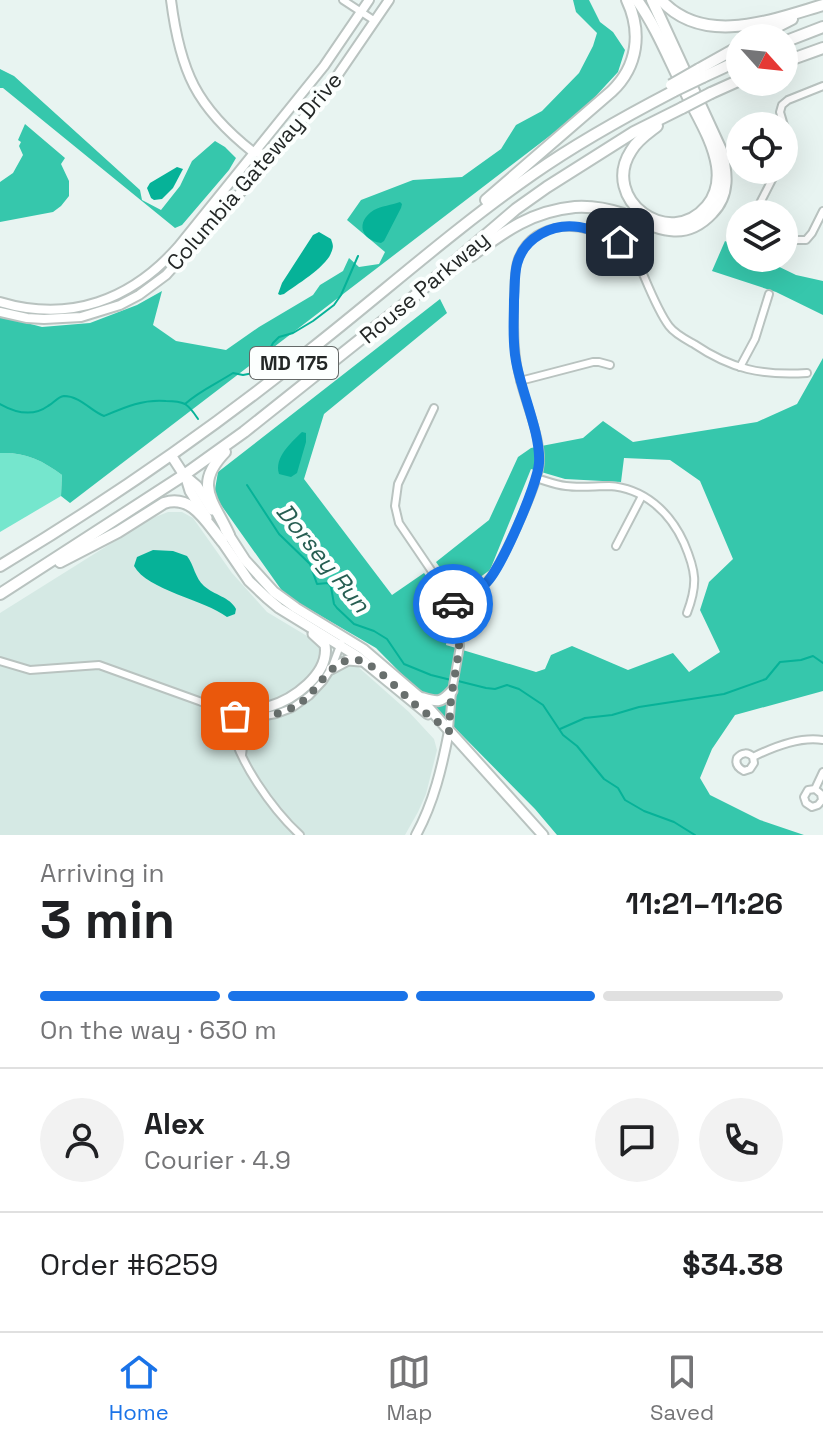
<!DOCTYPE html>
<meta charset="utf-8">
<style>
:root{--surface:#fff;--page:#f2f2f2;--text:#202124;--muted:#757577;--line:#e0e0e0;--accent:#1a73e8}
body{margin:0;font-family:"Space Grotesk",sans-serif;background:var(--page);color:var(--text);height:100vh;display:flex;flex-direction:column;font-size:30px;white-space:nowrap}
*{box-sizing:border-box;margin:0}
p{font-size:26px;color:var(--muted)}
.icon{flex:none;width:44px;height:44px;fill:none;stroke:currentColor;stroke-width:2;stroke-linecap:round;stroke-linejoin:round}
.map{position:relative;height:835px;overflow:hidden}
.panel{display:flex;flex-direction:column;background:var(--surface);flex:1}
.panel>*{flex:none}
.needle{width:52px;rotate:117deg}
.tools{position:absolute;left:726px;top:24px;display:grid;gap:16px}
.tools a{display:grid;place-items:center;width:72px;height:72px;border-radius:50%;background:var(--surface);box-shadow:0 8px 32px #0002;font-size:40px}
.pin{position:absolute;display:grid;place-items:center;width:68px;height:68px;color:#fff;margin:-34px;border-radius:16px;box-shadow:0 4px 12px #0006}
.courier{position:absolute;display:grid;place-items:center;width:80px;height:80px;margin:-40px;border:6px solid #1a73e8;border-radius:50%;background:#fff;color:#222;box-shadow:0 2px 10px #0007}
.overview em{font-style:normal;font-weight:700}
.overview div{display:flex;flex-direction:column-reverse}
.overview{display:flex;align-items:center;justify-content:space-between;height:136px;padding:0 40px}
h1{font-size:52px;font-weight:700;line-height:60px}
.bar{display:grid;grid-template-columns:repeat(4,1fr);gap:12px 8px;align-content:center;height:96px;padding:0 40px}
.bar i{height:10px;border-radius:6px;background:var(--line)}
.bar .selected{background:var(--accent)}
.bar p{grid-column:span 4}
.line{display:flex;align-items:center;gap:20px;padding:0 40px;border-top:2px solid var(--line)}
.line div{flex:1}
.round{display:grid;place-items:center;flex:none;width:84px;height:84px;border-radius:42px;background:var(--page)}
.dock{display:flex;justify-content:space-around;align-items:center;height:112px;border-top:2px solid var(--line);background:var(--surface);font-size:22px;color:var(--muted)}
.dock a{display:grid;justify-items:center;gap:4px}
.dock .selected{color:var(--accent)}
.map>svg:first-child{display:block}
</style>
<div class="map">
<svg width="823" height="835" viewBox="0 0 823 835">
<rect width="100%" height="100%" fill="#e8f4f1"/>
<!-- built -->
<path fill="#d5e9e4" d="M168,512H182L193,518L232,573L267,612L357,666L409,712L434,739L437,750L426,794L418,812L405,835H0V613L150,519Z"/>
<!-- green -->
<path fill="#75e6cd" d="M0,453C25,452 42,460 62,475L61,496L0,532Z"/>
<!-- forest -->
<g fill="#36c7ac">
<path d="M573,0H589L600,22L613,32L625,50L618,72L581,112L70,503L61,496L62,475C42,460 25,452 0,453V316L42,327L90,323L137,305L162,291L153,325L176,341L226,350L259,327L313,295L320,285L343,271L349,258L359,267L379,264L385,252L347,220L361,200L413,180L462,177L501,149L516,125L542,111L579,73L593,46L597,33L576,12Z"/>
<path d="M0,69L14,76L140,190L142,200L161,210L180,186L192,161L215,141L225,147L236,158L229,170L182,225L175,228L3,88H0Z"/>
<path d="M25,124L65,158L61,164L69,181V196L61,206L53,212L0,222V182L13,173L23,155L19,146L21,142L18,140Z"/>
<path d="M725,241L740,248V258H761L796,275L823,281V315L776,292L712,271Z"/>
<path d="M440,299L447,313L324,414L304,479L392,595L424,573L437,590L451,615L446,645L536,672L545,669L551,655L572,646L628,670L673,653L689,672L720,652L700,610L709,582L733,559L700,481L670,460L624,458L621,482L565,479L531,469L490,570L458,593L436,562L489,520L518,457L531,448L583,438L603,421L633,442L757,422L797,404L823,358V691L735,715L712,749L700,778L710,795L760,820L804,835H557L535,809L376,648L285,595L214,495L218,472Z"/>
</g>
<!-- water -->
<g fill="#06b298">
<path d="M177,167L183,169L173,188L162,199L154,200L151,198L147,188L150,183Z"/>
<path d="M400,202L402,204L401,208L384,241L381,243C361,240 355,222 374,210C381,206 392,205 400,202Z"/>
<path d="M319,232L331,239C333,245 334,246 331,253C326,267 296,285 284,294L280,295L278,294L282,283L313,235Z"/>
<path d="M302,432L306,433V442L297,473L291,477L279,474C274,457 291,443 302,432Z"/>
<path d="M153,550L173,551L187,556C194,565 195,578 204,586C214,595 230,597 236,609L235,614L227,617C205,600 147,590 134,566L137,557Z"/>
</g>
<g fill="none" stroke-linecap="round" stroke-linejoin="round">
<!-- stream -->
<g stroke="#06b298" stroke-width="2">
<path d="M0,404C16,413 33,417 48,406C54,403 57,397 64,396C80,396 91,411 104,416C125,407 143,399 166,401C172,401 179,401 185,404C191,408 194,413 198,419"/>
<path d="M185,404C199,391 216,384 233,373L243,375L258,372L273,343L279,337L293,333L313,321L334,305L341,295L358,256"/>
<path d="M247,485L279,534L310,564L317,584L328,583L331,587L334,604L337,608L354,624L374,631L387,639L404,664L431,675L451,680"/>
<path d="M458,681L486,688L495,689L507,685L519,689L543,705L563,735L577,746L604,779L618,788L625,800L644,811L674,822L695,835"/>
<path d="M560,729L585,718L612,715L639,707L724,694L766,679L780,662L801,660L813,656L823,663"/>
</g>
<!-- minor casing -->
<g stroke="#b9c3c0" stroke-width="10">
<g id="minor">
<path d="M343,0L375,21"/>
<path d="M784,156L788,139L780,112L782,105L788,100L823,86"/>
<path d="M756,214L758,207L777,170"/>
<path d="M784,234L795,240H806L812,233L823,211"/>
<path d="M740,367L755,339L769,294"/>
<path d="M520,381L593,362H599L610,365"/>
<path d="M434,408L398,484L395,506L399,523L452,601L457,618L460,646L452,691L449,729"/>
<path d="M536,478C546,481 556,485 566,486C580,488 595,486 609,486C644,488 670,512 684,543C696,571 698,584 687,613"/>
<path d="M616,546L642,496"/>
<path d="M452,601C462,596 475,592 484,584C499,573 535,489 539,469C544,443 526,406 520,380C513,352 514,324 514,295C515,283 514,270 518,259C522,249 528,241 537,235C553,225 573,225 590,230C608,236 625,242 636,258C645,277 656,309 669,326C675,334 685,339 694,344C731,369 762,376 807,373"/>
<path d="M0,661L30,670L99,665L199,701L235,716L254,718L276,714L292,708L309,696L323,681L332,667L341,643"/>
<path d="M207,702L236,708L235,716L231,723C236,759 273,810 300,835"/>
<path d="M235,716C242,726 244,743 242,755"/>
<path d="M753,757L754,763L750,769L744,771C738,768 735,764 737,758C742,752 748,752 753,757C773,747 800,736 823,740"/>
<path d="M815,789L821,794L822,800L818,805L812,807L806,803L804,797L808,790L815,789L823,772"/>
</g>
</g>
<!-- tertiary casing -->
<g stroke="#b9c3c0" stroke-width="12">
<g id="tertiary">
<path d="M171,0C180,71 196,107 253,152"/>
<path d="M253,152L264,154L276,144"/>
<path d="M0,302C70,323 131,300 178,247L324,66L369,0"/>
<path d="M0,312L27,318L44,319L81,317L120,305L139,295L166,275L268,162L337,76L389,0"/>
<path d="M416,835C434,802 442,767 449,731"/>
</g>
</g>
<!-- secondary casing -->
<g stroke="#b9c3c0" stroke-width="13">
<g id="secondary">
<path d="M171,455L184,475L197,486L212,510"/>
<path d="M186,478L190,491L207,518"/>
<path d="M225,529L245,560L274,592L296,608L363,649L418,696L543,835"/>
<path d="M219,537L249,581L267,598L279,608L357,656L428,714"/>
<path d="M331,669L348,660L360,661"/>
<path d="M420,697C437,702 440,704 452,691"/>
<path d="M236,708C247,709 257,709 268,707C293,700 330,674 325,645L313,634"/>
</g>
</g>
<!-- primary casing -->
<g stroke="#b9c3c0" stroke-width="14">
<g id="primary">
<path d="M637,0C657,28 670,62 686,93C697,116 713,140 717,166C719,180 716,195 707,206C669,251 600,199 631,151C637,140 648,133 657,126"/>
<path d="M661,0C704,47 772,20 823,5"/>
<path d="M755,38L792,19"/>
<path d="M784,42L823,27"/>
<path d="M784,62L823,48"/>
<path d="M699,69L740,46"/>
<path d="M703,77L740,60"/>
<path d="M711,93L740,80"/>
<path d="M486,200L612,91C638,66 642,32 627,0"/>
<path d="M471,256C505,231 532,211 575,207C591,206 608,209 623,214C656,227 683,244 712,213C730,195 727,172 721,150L652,0"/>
<path d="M225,452C193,485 213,500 229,535"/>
<path d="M60,562L118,532L164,503C192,494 206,522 222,541"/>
<path d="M0,566C108,501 211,430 309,351C384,292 454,229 533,174C577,143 626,116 674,91"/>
<path d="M0,594L184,475L244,432L411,299L516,209L547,187L634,132L682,108"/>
</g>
</g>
<!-- minor -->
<use href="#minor" stroke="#fff" stroke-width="6"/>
<!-- tertiary -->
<use href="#tertiary" stroke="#fff" stroke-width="8"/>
<!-- secondary -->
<use href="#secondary" stroke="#fff" stroke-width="9"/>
<!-- primary -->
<use href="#primary" stroke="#fff" stroke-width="10"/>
<!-- primary-bridge casing -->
<g stroke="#b9c3c0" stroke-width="14" stroke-linecap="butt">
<g id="primary-bridge">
<path d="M671,85L699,69"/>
<path d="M674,91L703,77"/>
<path d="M682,108L711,93"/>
</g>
</g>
<!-- primary-bridge -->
<use href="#primary-bridge" stroke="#fff" stroke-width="10"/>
</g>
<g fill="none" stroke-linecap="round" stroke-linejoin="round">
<!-- done -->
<path stroke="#686f6d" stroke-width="8" stroke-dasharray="0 14.4" d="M235,716C257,720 281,716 300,703C321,689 336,646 368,664C383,673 397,688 410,700C422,711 436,720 449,731C450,718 450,705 452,692C457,659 465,637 453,604"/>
<!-- route -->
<path stroke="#1a73e8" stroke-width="10" d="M453,604L452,601C462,596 476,592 485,584C500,572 538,483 539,463C541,434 521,391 516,361C512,341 514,321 514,300C515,288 514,275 517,264C524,237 553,223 579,227C593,229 607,236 620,242"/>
</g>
<g text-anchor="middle" stroke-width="8" stroke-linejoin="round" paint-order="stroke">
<!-- shield labels -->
<rect fill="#fcfffe" stroke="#646867" stroke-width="2" x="250" y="347" width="88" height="32" rx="6"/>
<g font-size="20" font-weight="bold" fill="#232726">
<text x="294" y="370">MD 175</text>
</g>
<!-- street labels -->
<g font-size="22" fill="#232726" stroke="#fcfffe">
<text transform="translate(254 171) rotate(-49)" y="8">Columbia Gateway Drive</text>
<text transform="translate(424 287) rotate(-40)" y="8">Rouse Parkway</text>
</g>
<!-- water labels -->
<g font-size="24" font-style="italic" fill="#265e52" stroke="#fcfffe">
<text transform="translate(323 558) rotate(51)" y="8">Dorsey Run</text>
</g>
</g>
</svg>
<div class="tools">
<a><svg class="needle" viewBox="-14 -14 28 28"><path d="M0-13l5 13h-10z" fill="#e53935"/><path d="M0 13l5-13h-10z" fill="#757577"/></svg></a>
<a><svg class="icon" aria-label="locate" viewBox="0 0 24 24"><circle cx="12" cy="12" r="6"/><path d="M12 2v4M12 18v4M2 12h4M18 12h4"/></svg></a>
<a><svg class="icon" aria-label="layers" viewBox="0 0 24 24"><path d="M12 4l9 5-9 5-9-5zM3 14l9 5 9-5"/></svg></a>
</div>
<div class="pin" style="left:235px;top:716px;background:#ea580c"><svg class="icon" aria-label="bag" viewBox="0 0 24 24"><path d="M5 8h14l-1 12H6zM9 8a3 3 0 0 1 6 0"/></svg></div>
<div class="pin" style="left:620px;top:242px;background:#1f2937"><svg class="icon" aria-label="home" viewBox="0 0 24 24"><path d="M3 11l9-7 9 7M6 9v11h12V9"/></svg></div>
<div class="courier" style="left:453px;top:604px"><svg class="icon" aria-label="car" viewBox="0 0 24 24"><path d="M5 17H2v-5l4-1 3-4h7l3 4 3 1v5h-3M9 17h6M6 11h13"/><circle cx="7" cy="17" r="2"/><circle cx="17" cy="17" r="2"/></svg></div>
</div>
<section class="panel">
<div class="overview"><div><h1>3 min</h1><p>Arriving in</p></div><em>11:21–11:26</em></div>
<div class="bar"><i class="selected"></i><i class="selected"></i><i class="selected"></i><i></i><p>On the way · 630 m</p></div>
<div class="line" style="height:144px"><a class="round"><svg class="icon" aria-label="person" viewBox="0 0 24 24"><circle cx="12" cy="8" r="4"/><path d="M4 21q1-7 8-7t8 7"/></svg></a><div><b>Alex</b><p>Courier · 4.9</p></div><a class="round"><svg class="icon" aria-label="chat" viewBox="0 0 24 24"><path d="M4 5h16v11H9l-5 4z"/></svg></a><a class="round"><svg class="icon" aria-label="phone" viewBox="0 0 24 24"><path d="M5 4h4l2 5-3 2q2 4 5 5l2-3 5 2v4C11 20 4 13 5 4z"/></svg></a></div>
<div class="line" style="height:104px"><div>Order #6259</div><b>$34.38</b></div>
</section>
<nav class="dock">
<a class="selected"><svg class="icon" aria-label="home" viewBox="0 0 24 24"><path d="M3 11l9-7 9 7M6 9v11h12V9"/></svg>Home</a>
<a><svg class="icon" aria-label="map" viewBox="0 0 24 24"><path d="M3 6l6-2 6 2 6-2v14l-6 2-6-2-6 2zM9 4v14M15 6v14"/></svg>Map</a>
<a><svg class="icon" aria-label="saved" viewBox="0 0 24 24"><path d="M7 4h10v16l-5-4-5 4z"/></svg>Saved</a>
</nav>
